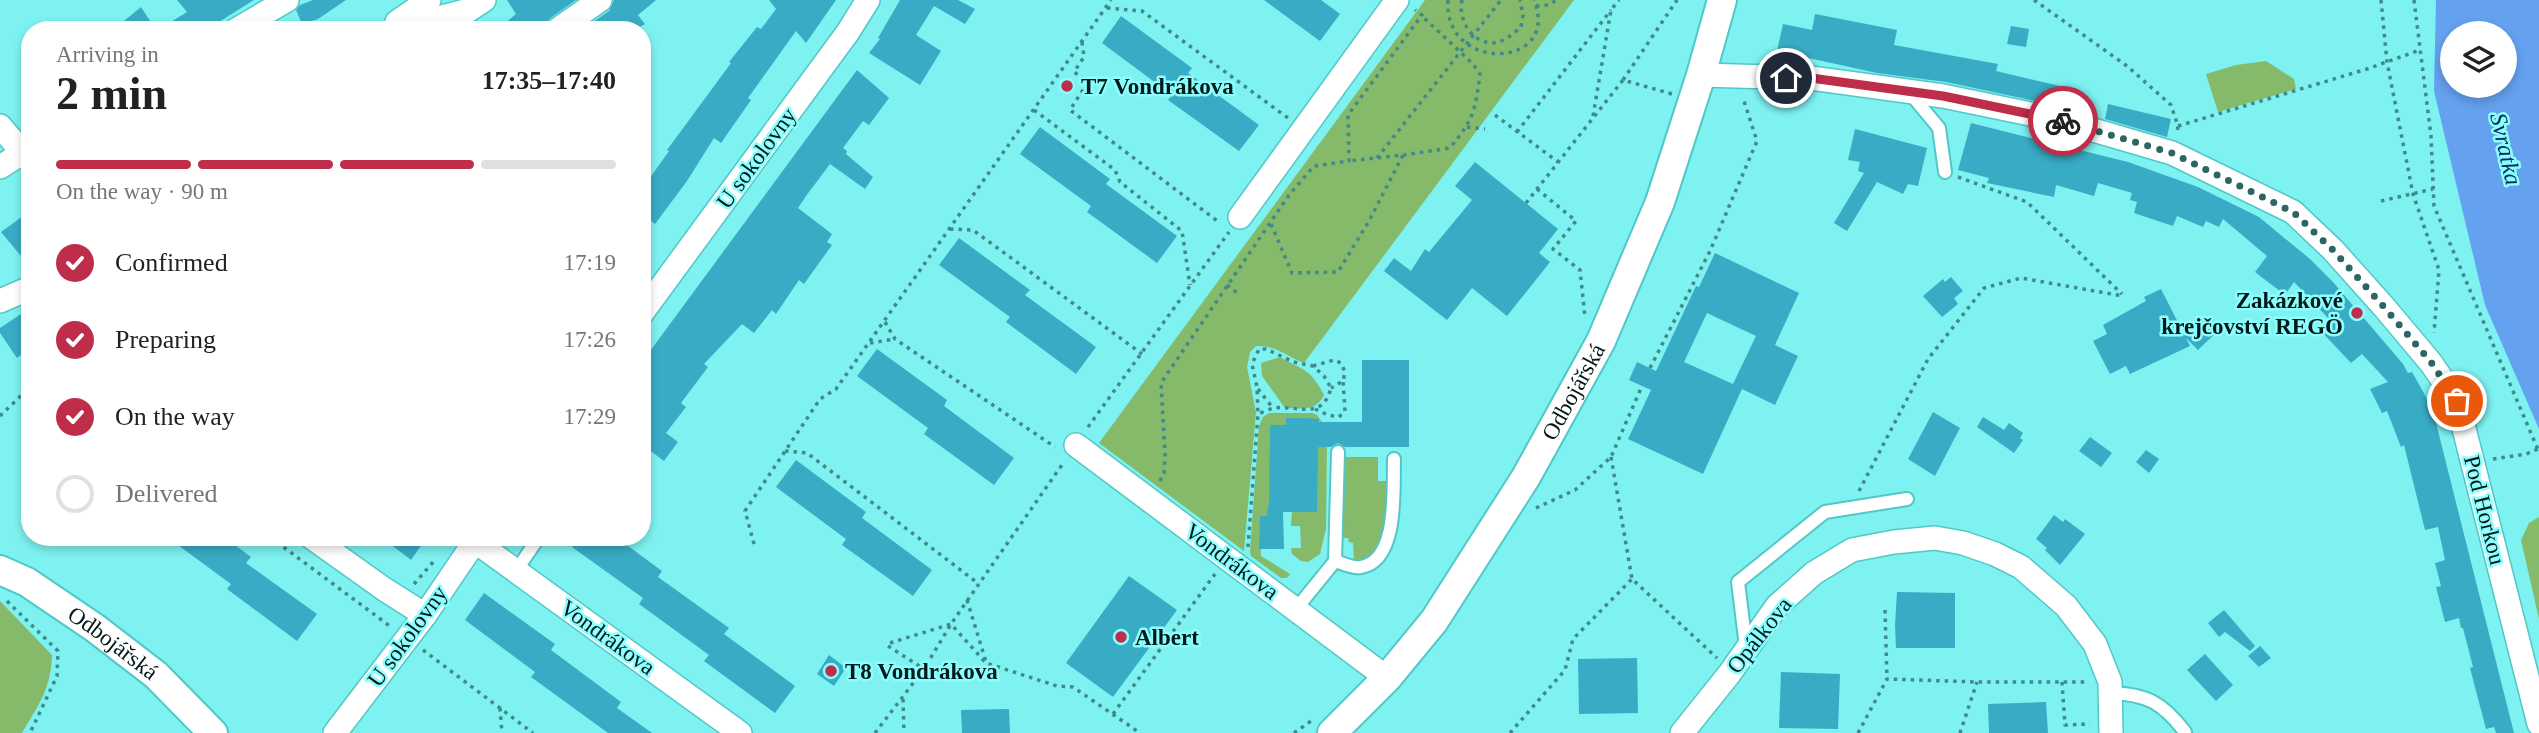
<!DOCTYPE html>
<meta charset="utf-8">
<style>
:root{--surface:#fff;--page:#f2f2f2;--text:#222;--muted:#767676;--line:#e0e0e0;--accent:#be2d49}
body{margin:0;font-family:"Times New Roman",serif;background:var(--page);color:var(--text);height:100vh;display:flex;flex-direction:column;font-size:26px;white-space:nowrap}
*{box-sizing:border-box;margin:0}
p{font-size:23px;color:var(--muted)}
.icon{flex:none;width:38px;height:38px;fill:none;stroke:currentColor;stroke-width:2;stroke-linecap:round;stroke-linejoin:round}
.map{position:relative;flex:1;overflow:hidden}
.drawer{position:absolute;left:21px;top:21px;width:630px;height:525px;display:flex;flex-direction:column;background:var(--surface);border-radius:28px;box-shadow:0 4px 10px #0003}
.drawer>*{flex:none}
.fabs{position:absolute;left:2440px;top:21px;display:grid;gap:14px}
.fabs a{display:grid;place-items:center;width:77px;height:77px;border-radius:50%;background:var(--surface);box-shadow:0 4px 10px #0003;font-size:35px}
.pin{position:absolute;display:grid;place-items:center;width:60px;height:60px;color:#fff;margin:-30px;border:4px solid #fff;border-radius:50%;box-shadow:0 2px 7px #0007}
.courier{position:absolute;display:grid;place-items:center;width:70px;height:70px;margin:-35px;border:5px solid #be2d49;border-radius:50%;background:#fff;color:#222;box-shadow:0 2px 9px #0007}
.summary em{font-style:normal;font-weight:700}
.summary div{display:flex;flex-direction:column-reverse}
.summary{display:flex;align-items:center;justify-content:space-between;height:119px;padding:0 35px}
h1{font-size:46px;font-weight:700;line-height:52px}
.bar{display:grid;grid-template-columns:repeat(4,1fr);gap:10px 7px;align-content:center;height:84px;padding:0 35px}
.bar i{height:9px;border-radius:5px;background:var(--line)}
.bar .current{background:var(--accent)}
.bar p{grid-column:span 4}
ol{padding:0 35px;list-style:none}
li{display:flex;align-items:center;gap:21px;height:77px}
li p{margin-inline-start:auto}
li .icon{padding:7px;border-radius:50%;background:var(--accent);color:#fff;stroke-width:4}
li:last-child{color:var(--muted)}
li i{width:38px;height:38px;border:4px solid var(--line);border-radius:50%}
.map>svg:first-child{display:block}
</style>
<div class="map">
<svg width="2539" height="733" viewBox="0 0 2539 733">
<rect width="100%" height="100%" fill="#7ef1f1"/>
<!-- green -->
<g fill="#85ba6a">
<path d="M1425,0H1574L1304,363C1286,356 1276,345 1256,346L1250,352L1247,367L1256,412L1244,551L1099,443Z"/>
<path d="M2266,61L2294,79L2296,89L2218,112L2206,74L2236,65Z"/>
<path d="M1280,357C1304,371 1310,368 1324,395C1316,412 1301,408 1285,408L1262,376L1261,363Z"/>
<path d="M1269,413H1312L1317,415L1322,422L1303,418H1286V425H1271L1269,516H1260L1261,556L1290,574L1287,578H1281L1251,556L1250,552L1259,426L1263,417Z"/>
<path d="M1318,447H1327L1326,529L1320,554L1308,562L1301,561L1292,554L1291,548H1301L1300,526H1291L1292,512Z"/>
<path d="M1344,457H1378V481H1386C1385,513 1392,553 1354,562L1353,543L1349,542L1348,538H1343Z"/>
<path d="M2539,517V619L2521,540L2529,523Z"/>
<path d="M0,601L52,655C51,689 39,704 22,733H0Z"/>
</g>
<!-- water -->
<path fill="#64a1ef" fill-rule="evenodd" d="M2436,0H2539V429L2485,305L2434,91ZM2452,33H2504V86H2452Z"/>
<!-- building -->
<g fill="#39acc5" fill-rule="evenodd">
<path d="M177,0H254L206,30H158L187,12Z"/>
<path d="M313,0H346L318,19L302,24L296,10L300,5Z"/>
<path d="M507,0H576L549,19L543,30H497L516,14Z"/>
<path d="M614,0H656L638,15L645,24L634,30H582L609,11Z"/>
<path d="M769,0H836L806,43L796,31L748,98L751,100L721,143L714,138L687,181L655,224L642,214V189L669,151L667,150L731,63L729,62L757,27L761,29L776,9Z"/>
<path d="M900,0H958L975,9L965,24L934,6L916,35L941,51L920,85L869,53L880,39L878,38Z"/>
<path d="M1264,0H1321L1340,14L1320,41Z"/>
<path d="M141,7L156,30H113Z"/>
<path d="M1815,14L1897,30L1894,45L1998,64L1996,71L2073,89L2072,96H2076L2073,109L1946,82L1877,73L1777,51L1783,24L1812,30Z"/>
<path d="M1121,16L1192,68L1188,73L1259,125L1239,151L1168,100L1172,95L1102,43Z"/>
<path d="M2011,26L2029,29L2026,47L2007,44Z"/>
<path d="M857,70L889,98L869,125L863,121L843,148L847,151L846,154L873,177L865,189L830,164L806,196L798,208L832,234L827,242L832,245L804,284L799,280L776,314L772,310L754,333L742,324L704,364L708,367L681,403L686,407L666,433L678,442L664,461L648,449L651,446L642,440V362Z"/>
<path d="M2108,104L2171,119L2167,137L2105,119Z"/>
<path d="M1971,123L2128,162L2198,187L2259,217L2310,259L2333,282L2403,364L2408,373L2412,372L2425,395L2436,423L2514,733H2496L2494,727L2486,729L2470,668L2473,667L2463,628H2461L2459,618L2445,622L2436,587L2441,586L2435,563L2445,560L2438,527L2425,530L2404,445L2401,447L2387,411L2382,413L2370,389L2388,382L2362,354L2351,363L2319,329L2329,319L2294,282L2285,295L2255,272L2267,256L2223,219L2219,227L2206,221L2203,227L2177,216L2173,226L2134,213L2137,202L2130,200L2132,193L2098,183L2094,196L2056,185L2054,197L1987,183L1989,178L1958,170Z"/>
<path d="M1040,127L1110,179L1106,184L1177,236L1157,263L1087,212L1091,206L1020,154Z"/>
<path d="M1855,129L1927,148L1918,186L1908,184L1903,194L1877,182L1847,231L1834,223L1864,173L1858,171L1860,162L1848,160Z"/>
<path d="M1475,162L1558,229L1539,253L1550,262L1507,316L1472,288L1447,320L1384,271L1394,258L1411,271L1425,249L1429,252L1472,200L1455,186Z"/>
<path d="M30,211V248L21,256L1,232Z"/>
<path d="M959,238L1030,290L1025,295L1096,347L1076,374L1006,322L1010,317L939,265Z"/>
<path d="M1715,253L1799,293L1775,345L1798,356L1775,405L1742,389L1703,474L1628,439L1651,390L1629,380L1637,362L1656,371L1696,286L1699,287ZM1707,313L1756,336L1733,384L1684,362Z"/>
<path d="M1951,277L1963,291L1954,298L1958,304L1942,317L1923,296L1943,279L1945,282Z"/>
<path d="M2161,289L2185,336L2208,316L2220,329L2198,350L2186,338L2190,346L2130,374L2126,366L2110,374L2093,341L2107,334L2103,325L2146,301L2144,297Z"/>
<path d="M30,308V348L17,358L0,333V328Z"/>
<path d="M877,349L947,400L944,406L1014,458L994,485L924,434L928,428L857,376Z"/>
<path d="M1362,360H1409V447H1345L1338,443L1331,447H1318L1317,512H1283L1284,549H1259L1260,516H1267L1269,501L1270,425H1286V418H1304L1319,419V422H1362Z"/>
<path d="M1933,412L1960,428L1935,476L1908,459Z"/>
<path d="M1983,417L2004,430L2009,423L2023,433L2020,438L2023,440L2014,453L1977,427Z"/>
<path d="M2090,437L2112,453L2101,467L2079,451Z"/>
<path d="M2146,450L2159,459L2149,473L2136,462Z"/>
<path d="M796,460L866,512L862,518L932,570L913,596L842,545L846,539L776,487Z"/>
<path d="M2054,515L2063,522L2065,519L2085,534L2060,565L2045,550L2047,548L2036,539Z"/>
<path d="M167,537H224L251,557L246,563L317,614L297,641L227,589L231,584Z"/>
<path d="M381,537H427L411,560Z"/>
<path d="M579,537H616L662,571L658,577L729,628L724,634L795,686L775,713L704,661L709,655L639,604L643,598L572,547Z"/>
<path d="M1129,576L1177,610L1113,697L1066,663Z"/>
<path d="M1897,592L1955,593V648H1896L1895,625Z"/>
<path d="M484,593L555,644L551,650L621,702L617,708L652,733H608L531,677L535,672L465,620Z"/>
<path d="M2224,610L2255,646L2250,651L2225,632L2219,637L2208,623Z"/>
<path d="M2260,646L2271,658L2259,667L2248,656Z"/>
<path d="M2205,654L2233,685L2216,701L2187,670Z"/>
<path d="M829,655L846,668L834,686L817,674Z"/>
<path d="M1637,658L1638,713L1579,714L1578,659Z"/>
<path d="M1781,672L1840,674L1838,729L1779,728Z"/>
<path d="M2046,702L2048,733H1989L1988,704Z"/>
<path d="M1009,709L1010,733H962L961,710Z"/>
</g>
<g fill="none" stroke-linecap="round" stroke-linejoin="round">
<!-- service casing -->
<g stroke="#52c7c7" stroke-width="16">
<g id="service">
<path d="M1909,92L1939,128L1945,172"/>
<path d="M1335,561C1342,563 1354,569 1361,567C1399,561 1393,488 1394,459"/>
<path d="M516,571L539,537"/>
<path d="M1296,609L1335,561L1338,452"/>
<path d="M1746,647L1738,582L1825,512L1907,499"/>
<path d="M2110,693C2147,694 2163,703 2185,732"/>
</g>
</g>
<!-- minor casing -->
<g stroke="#52c7c7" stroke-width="26">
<g id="minor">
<path d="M397,22L429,0"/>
<path d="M236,30L287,0"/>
<path d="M392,30L469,10L484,0"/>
<path d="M557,30L600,0"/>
<path d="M1701,75L1811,78L1943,96L2059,120L2172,153L2293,212L2333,250L2384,307L2431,363L2457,401L2539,724"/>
<path d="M0,126L22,152"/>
<path d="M0,167L30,148"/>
<path d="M1240,217L1397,0"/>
<path d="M0,301L30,288"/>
<path d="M642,313L848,32L868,0"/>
<path d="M1076,445L1387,678"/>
<path d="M311,537L384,589L425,615"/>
<path d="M469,537L740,733"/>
<path d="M335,733L425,615L478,537"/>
<path d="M1682,733L1730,673L1777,606L1814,573L1852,550L1894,542L1935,538L1963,543L1995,554L2021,567L2066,606L2095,644L2110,682L2111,733"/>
</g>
</g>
<!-- tertiary casing -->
<g stroke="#52c7c7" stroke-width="32">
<g id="tertiary">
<path id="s1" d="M0,570L27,582L95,628L156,675L213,733"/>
<path id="s2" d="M1332,733L1387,678L1434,621L1526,477L1601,341L1660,202L1701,75L1722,0"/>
</g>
</g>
<!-- path -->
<g stroke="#428989" stroke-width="3.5" stroke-dasharray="3.5 5" stroke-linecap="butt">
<path d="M1448,0C1443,74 1562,69 1534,0"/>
<path d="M1462,0C1458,19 1470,41 1491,43C1502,44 1513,34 1521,27L1523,15L1520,0"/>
<path d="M2034,0L2127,66L2171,105L2178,126L2177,134"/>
<path d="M2381,0L2387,62L2413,194L2439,270L2434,333"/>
<path d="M2414,0L2431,136L2434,206L2539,452"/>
<path d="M1536,6L1548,5L1557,0"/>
<path d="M1107,8L1142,11L1288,118"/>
<path d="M287,23L303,30"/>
<path d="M1082,42L1084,57L1074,72L1088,82L1070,110L1220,223"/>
<path d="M1623,80L1677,0"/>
<path d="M1034,110L1115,170L1120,182L1182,231L1190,285"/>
<path d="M1495,115L1558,162"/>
<path d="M1593,116L1611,10L1619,0"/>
<path d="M2178,126L2367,69L2420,50"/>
<path d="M1467,127L1485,129"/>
<path d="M1517,132L1611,10"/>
<path d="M1403,155L1450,148C1474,118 1475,112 1480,74L1472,63L1422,16"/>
<path d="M1377,158L1501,0"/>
<path d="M1958,177L2027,202L2122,294"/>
<path d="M1537,189L1576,221L1553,249L1580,270L1585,317"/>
<path d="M2381,201L2433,189"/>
<path d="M1526,203L1623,80L1672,94"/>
<path d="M1271,224L1292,273L1338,272L1369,221L1403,155L1349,161"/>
<path d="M950,229L973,230L1142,354"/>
<path d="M1227,285L1240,295"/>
<path d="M885,322L895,339L1055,447"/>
<path d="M870,343L895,339"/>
<path d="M1313,366L1334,360L1341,363L1345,372L1343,381L1331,388"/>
<path d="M1650,368L1710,251L1757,141L1743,98"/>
<path d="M1258,389L1273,408"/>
<path d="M1315,409L1328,415L1339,417L1345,411L1343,381"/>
<path d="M0,416L30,387"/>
<path d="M1088,427L1229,232"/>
<path d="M785,451L807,453L979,584"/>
<path d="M1611,457L1632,579L1717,658"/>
<path d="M2493,459L2526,454L2538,449"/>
<path d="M1160,481L1164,473L1165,453L1161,383L1289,195L1314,166L1349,161L1348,115L1422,15L1415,10"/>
<path d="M1859,491L1928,359L1984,288L2021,278L2123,296"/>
<path d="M1536,508L1575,490L1611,457L1642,386"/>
<path d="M270,537L391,627"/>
<path d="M353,537L365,547"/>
<path d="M754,544L745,511L820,399L836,389L1111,0"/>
<path d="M1248,547L1258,414C1263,412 1269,409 1274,408C1299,405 1322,421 1331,388L1324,376L1313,366L1294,362L1266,349H1259L1252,364L1257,387L1258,414"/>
<path d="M414,584L434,561"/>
<path d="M967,600L986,662"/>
<path d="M7,601L58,651L57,676L30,733"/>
<path d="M1885,610L1887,679"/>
<path d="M890,643L951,624L986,663L1057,686L1073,687L1140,733"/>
<path d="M888,646L924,669"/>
<path d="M423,650L533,733"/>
<path d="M2062,682L2065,725L2090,724"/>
<path d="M903,699L904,733"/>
<path d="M500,708L502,733"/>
<path d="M1113,714L1215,574"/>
<path d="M875,733L924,669L951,624L1064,462"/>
<path d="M1294,733L1311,721"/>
<path d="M1510,733L1565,670L1573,639L1632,579"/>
<path d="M1858,733L1887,679L1977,682H2086"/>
<path d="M1960,733L1977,682"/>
</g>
<!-- service -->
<use href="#service" stroke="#fff" stroke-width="12"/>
<!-- minor -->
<use href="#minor" stroke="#fff" stroke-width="23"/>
<!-- tertiary -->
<use href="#tertiary" stroke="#fff" stroke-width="28"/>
</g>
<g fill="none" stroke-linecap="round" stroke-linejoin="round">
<!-- done -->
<path stroke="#2d6565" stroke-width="7" stroke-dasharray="0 12.6" d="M2063,121L2172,153L2293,212L2333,250L2384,307L2431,362L2457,401"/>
<!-- route -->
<path stroke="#be2d49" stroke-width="9" d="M1786,78H1811L1943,96L2063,121"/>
</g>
<!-- markers -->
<g fill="#be2d49" stroke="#8cfefe" stroke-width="2.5">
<circle cx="1067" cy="86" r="7"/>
<circle cx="2357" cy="313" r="7"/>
<circle cx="1121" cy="637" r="7"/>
<circle cx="831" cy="671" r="7"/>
</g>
<g text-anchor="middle" stroke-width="5" stroke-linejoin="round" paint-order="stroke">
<!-- poi labels -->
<g font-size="23" font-weight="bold" fill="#021a1a" stroke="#8cfefe" text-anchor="start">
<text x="1081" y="94">T7 Vondrákova</text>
<text x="2343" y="308" text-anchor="end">Zakázkové<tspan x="2343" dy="26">krejčovství REGÖ</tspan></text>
<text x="1135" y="645">Albert</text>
<text x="845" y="679">T8 Vondrákova</text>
</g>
<!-- street labels -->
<g font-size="23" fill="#021a1a" stroke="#8cfefe">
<text transform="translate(756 158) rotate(-54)" y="8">U sokolovny</text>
<text dy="8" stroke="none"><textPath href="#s2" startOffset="420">Odbojářská</textPath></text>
<text transform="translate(2485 510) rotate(76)" y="8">Pod Horkou</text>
<text transform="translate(1232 561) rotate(37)" y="8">Vondrákova</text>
<text transform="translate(1759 635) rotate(-52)" y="8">Opálkova</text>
<text transform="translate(407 636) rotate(-54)" y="8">U sokolovny</text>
<text transform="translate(608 637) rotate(36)" y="8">Vondrákova</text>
<text dy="8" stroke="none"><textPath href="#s1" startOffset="135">Odbojářská</textPath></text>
</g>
<!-- water labels -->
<g font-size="24" font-style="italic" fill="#052f60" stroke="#8cfefe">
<text transform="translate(2506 149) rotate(77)" y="8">Svratka</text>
</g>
</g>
</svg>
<div class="fabs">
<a><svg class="icon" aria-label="layers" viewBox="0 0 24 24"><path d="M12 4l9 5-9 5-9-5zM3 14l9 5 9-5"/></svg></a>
</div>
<div class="pin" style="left:2457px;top:401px;background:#ea580c"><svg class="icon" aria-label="bag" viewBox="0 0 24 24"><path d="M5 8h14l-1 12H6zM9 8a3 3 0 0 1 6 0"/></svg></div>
<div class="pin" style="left:1786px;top:78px;background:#1f2937"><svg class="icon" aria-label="home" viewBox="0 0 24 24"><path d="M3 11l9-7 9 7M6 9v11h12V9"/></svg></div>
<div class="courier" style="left:2063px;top:121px"><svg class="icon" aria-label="bike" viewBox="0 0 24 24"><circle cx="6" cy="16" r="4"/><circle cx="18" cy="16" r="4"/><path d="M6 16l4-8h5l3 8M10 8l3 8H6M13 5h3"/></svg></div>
<section class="drawer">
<div class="summary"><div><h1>2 min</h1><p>Arriving in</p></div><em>17:35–17:40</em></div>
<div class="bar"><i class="current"></i><i class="current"></i><i class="current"></i><i></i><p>On the way · 90 m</p></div>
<ol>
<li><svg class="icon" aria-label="check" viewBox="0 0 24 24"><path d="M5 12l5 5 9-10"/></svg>Confirmed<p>17:19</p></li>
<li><svg class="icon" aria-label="check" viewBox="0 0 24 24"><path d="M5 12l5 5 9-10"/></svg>Preparing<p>17:26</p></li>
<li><svg class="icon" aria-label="check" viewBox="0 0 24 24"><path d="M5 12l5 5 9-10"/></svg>On the way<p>17:29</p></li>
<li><i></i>Delivered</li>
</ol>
</section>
</div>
